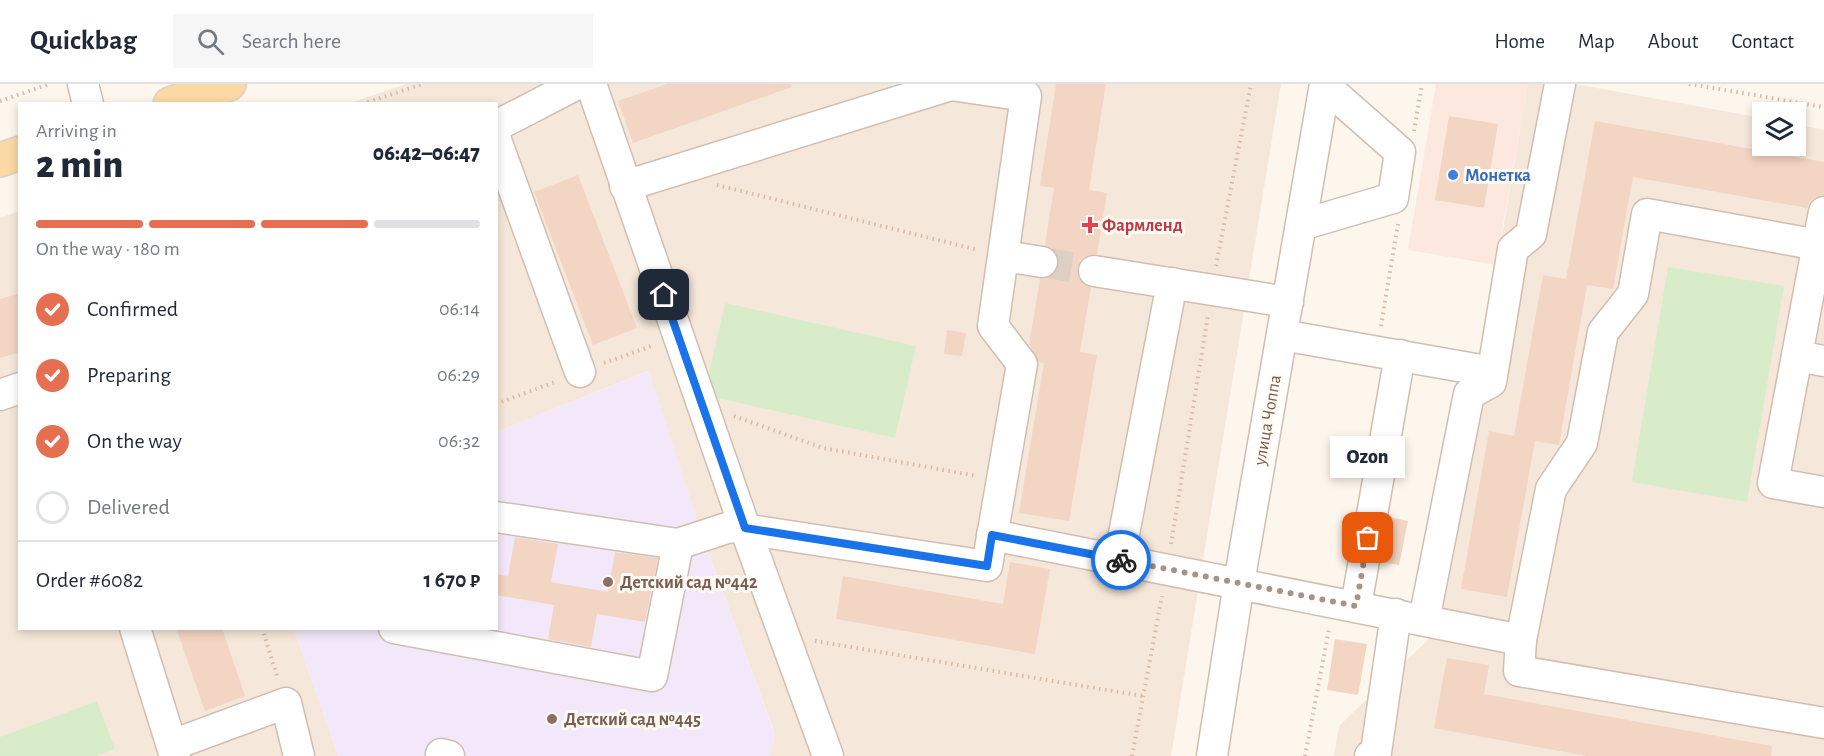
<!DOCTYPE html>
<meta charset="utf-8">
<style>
:root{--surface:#fff;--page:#f6f6f7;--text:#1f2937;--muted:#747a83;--line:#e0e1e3;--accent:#e76f51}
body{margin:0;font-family:"Alegreya Sans",sans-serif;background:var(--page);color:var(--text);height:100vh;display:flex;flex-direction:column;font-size:22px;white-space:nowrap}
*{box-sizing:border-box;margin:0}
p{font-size:20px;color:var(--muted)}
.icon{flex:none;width:33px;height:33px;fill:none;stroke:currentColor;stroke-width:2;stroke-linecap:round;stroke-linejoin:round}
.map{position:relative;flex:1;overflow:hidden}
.sheet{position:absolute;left:18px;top:18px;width:480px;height:528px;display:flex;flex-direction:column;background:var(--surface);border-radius:0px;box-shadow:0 3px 9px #0003}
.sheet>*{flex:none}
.fabs{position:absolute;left:1752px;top:18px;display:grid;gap:12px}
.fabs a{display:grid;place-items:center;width:54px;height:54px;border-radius:0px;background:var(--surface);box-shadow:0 3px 9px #0003;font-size:30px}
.pin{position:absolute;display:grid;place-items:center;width:51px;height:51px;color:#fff;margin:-26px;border-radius:12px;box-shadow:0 3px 9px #0006}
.courier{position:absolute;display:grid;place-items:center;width:60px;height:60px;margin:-30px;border:4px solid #1a73e8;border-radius:50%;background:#fff;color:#222;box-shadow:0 2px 8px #0007}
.bubble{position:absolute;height:42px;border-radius:0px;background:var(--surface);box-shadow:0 3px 9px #0003;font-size:20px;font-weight:800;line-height:42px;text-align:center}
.overview em{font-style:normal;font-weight:800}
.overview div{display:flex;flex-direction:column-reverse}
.overview{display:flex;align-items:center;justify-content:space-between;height:102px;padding:0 18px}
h1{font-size:39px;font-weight:800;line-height:45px}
.bar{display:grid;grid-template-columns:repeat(4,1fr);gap:9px 6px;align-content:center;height:72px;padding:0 18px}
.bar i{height:8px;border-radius:4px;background:var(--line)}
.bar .active{background:var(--accent)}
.bar p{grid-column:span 4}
.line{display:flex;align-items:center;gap:15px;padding:0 18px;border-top:2px solid var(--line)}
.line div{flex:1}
ol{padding:0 18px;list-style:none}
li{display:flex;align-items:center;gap:18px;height:66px}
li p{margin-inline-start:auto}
li .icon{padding:6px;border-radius:50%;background:var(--accent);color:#fff;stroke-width:4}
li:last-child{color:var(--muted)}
li i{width:33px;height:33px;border:3px solid var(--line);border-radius:50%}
header{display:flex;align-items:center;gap:36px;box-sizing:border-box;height:84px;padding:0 30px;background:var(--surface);border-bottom:2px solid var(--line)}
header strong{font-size:28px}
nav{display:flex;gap:33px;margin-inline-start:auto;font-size:21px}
.search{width:420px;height:54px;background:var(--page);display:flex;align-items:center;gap:15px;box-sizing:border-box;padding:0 21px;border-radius:0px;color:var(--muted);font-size:22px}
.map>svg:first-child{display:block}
</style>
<header>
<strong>Quickbag</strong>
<div class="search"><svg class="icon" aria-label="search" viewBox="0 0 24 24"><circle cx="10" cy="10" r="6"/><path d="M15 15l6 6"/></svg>Search here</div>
<nav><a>Home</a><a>Map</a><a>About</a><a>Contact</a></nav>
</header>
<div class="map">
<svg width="1824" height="672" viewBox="0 0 1824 672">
<rect width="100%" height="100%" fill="#fdf6ec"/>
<!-- residential -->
<g fill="#f5e8da">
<path d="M406,0H1281L1171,672H770L775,650L702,451L648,287L497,348L496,20H347Z"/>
<path d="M1528,0H1575L1762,34V62H1796V40L1824,46V672H1334L1339,642L1433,551Z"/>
<path d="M19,127L20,544L294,545L338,672H0V134Z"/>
</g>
<!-- commercial -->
<path fill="#fde8e0" d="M1436,0H1528L1496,181L1408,166Z"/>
<!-- education -->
<path fill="#f3e8fa" d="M649,287L702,451L775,651L770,672H338L294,545L496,544L497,348Z"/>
<!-- green -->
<g fill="#d8ecc9">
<path d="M1668,183L1784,202L1747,418L1632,398Z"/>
<path d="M725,219L916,262L895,354L704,311Z"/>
<path d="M97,617L115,665L96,672H0V653Z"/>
</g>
<!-- building -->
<g fill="#f3d5c3">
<path d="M667,0H791L792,3L633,59L618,17Z"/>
<path d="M1056,0H1106L1089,106L1107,109L1097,170L1088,171L1081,176L1077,185L1078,193L1083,200L1091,204L1080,268L1097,271L1069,437L1019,429L1044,279L1039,278L1029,260L1040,195L1048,194L1055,189L1059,180L1058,172L1053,165L1045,161L1054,104L1040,102Z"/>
<path d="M1449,32L1498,40L1484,124L1435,116Z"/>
<path d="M1595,37L1824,78V111L1818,112L1811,116L1807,124L1633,93L1613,205L1587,201L1559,361L1535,357L1507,513L1461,505L1489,347L1514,352L1543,191L1566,195Z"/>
<path d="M578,91L637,244L593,261L534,108Z"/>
<path d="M20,209V268L0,274V215Z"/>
<path d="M947,246L966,249L962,272L944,270Z"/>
<path d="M1389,433L1408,437L1399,481L1381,478Z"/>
<path d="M515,453L558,460L551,498L608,508L615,468L658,474L645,538L597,530L591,563L548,555L554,521L496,511V490L508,492Z"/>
<path d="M1010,478L1050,485L1035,570L836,535L843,492L1003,520Z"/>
<path d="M176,544H222L245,612L205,627Z"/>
<path d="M1335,555L1367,560L1358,611L1327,606Z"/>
<path d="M1447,574L1489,581L1484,610L1772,662L1771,672H1586L1434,644Z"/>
</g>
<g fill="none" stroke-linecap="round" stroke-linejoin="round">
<!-- minor-tunnel -->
<path stroke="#dcd0c4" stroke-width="30" stroke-dasharray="30 15" stroke-linecap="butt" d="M1042,178L1094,187"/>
<!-- minor casing -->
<g stroke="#d1beb0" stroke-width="33">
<g id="minor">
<path d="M83,0L88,20"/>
<path d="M591,0L745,444L828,672"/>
<path d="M496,42L577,0"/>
<path d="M496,56L580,288"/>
<path d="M1824,128L1773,399L1824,408"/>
<path d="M1301,141L1393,114L1400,68L1325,2"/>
<path d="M1004,172L1042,178"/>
<path d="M1094,187L1288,218"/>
<path d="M1282,251L1492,288"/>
<path d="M1797,272L1824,277"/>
<path d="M0,311L20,304"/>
<path d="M496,433L678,460L730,443L987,482L1022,280L993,242L1026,12L951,1L625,102"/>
<path d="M992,451L1521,556L1519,587L1824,639"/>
<path d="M1119,476L1172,199"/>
<path d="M1356,522L1400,271"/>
<path d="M1424,536L1469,310L1491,298L1513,165L1531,150L1560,0"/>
<path d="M135,544L175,672"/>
<path d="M394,544L652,592L678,460"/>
<path d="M1521,556L1551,405L1582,359L1603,248L1633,210L1647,130L1824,162"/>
<path d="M172,661L286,619L299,672"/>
<path d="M441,672V670L449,672"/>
<path d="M1212,672L1239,499L1325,0"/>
<path d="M1370,672L1376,668L1396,530"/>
</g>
</g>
<!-- major casing -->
<g stroke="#dad1cd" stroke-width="36">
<g id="major">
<path d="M170,20L229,0"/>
<path d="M0,76L20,69"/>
</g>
</g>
<!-- path -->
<g stroke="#d9b8a5" stroke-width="4" stroke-dasharray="1.5 4.5" stroke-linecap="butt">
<path d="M1689,0L1824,23"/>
<path d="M0,17L50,0"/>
<path d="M362,20L423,0"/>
<path d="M1414,47L1422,0"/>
<path d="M717,101L978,166"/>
<path d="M1216,182L1251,0"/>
<path d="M1381,242L1398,140"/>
<path d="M604,279L654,261"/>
<path d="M496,320L555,298"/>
<path d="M734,332L823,364L977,392"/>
<path d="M1171,460L1208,231"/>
<path d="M262,544L278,595"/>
<path d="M815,557L1143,612"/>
<path d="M1132,672L1162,512"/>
<path d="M1305,672L1329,545"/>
</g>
<!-- minor -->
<use href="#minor" stroke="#fff" stroke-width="30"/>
<!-- major -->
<use href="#major" stroke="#fbd9a5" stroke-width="33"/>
</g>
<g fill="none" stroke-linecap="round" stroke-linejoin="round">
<!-- done -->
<path stroke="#a89285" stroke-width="6" stroke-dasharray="0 10.8" d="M1121,476L1356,522L1368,454"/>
<!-- route -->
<path stroke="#1a73e8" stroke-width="8" d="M664,211L745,444L987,482L992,451L1121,476"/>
</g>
<!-- markers -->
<circle fill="#3f7fe0" stroke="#fffaf3" stroke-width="2" cx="1453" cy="91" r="6"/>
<path fill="#e0444e" stroke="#fffaf3" stroke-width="2" d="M1087 132h6v6h6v6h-6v6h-6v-6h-6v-6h6z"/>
<g fill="#8d6e63" stroke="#fffaf3" stroke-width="2">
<circle cx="608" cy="498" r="6"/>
<circle cx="552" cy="635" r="6"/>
</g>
<g text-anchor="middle" stroke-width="6" stroke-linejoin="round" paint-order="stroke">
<!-- shop labels -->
<g font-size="18" font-weight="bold" fill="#366cbe" stroke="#fffaf3" text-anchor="start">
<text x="1465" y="97">Монетка</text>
</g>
<!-- health labels -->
<g font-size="18" font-weight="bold" fill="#be3a42" stroke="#fffaf3" text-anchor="start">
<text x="1102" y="147">Фармленд</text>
</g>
<!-- street labels -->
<g font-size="18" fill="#7a5c4d" stroke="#fffaf3">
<text transform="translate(1267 336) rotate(-80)" y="6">улица Чоппа</text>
</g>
<!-- education labels -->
<g font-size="18" font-weight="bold" fill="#785e54" stroke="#fffaf3" text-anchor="start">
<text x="620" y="504">Детский сад №442</text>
<text x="564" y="641">Детский сад №445</text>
</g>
</g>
</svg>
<div class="fabs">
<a><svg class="icon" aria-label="layers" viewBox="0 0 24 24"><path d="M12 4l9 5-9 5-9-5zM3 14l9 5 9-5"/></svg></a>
</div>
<div class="pin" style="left:1368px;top:454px;background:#ea580c"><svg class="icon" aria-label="bag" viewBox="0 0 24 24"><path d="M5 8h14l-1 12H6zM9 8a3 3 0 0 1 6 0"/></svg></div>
<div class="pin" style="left:664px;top:211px;background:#1f2937"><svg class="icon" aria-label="home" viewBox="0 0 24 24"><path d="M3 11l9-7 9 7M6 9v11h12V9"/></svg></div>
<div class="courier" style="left:1121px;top:476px"><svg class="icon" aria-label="bike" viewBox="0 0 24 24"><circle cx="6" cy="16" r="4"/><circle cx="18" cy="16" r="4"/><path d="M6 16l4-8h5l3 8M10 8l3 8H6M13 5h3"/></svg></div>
<div class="bubble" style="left:1330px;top:352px;width:75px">Ozon</div>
<section class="sheet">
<div class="overview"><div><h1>2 min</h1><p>Arriving in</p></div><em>06:42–06:47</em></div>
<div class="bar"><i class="active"></i><i class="active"></i><i class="active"></i><i></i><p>On the way · 180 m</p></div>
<ol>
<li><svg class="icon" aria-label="check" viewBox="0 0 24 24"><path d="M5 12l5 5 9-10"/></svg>Confirmed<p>06:14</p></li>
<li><svg class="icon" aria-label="check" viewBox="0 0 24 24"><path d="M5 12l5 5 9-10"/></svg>Preparing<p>06:29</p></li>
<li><svg class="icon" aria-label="check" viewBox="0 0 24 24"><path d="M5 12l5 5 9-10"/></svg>On the way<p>06:32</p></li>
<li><i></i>Delivered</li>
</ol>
<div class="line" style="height:78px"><div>Order #6082</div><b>1 670 ₽</b></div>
</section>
</div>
